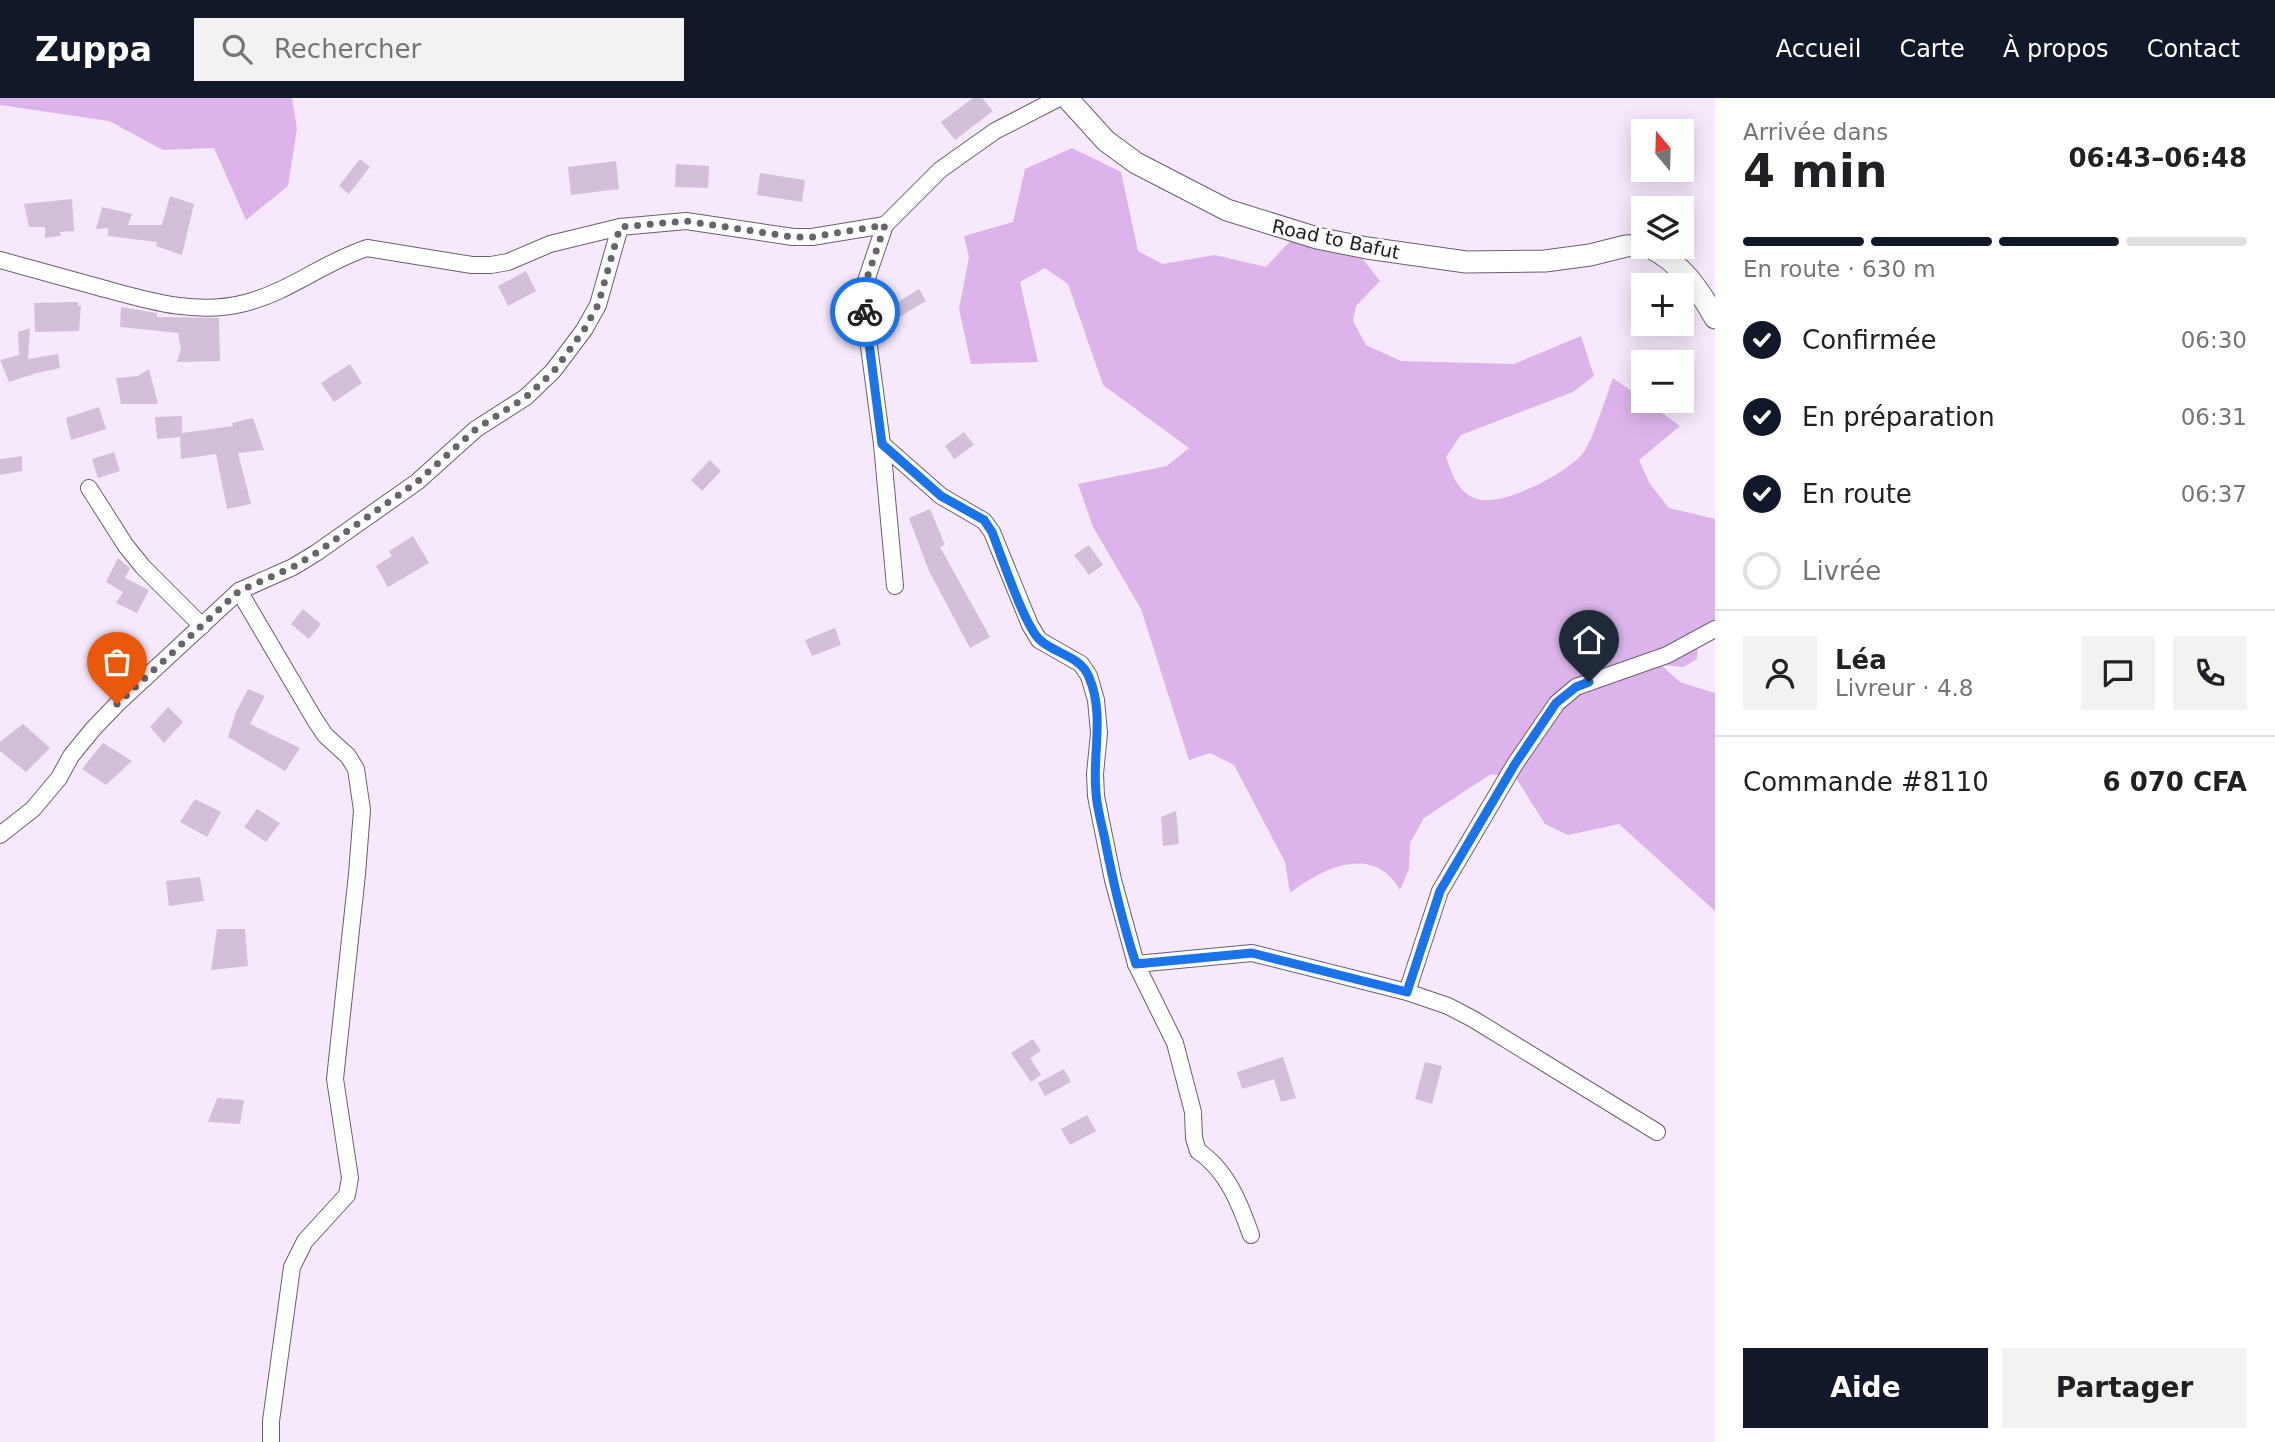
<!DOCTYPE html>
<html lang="fr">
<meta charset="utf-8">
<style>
:root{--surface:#fff;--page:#f2f2f2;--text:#202124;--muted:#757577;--line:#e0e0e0;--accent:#111827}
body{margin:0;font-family:"DejaVu Sans",sans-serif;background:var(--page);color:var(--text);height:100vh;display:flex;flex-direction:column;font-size:26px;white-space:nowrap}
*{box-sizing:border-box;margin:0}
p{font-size:23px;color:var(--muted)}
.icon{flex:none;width:38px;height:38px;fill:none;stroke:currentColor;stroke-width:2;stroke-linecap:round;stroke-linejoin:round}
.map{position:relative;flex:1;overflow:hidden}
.sheet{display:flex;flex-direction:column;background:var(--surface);width:560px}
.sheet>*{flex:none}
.needle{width:46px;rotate:341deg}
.buttons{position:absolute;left:1631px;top:21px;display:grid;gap:14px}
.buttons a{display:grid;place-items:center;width:63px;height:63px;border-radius:0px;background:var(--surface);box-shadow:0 4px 18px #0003;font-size:35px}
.pin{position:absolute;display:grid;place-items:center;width:60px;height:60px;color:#fff;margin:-72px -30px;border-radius:50% 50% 50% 0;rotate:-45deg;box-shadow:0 0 7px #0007}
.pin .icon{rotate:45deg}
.courier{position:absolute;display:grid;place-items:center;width:70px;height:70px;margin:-35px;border:5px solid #1a73e8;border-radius:50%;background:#fff;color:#222;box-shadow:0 2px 9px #0007}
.summary em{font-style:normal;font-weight:800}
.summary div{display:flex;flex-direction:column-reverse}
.summary{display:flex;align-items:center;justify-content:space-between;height:119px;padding:0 28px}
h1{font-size:46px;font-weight:800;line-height:52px}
.bar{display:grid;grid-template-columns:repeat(4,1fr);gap:10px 7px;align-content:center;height:84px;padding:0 28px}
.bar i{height:9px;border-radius:5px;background:var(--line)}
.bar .on{background:var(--accent)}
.bar p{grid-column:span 4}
.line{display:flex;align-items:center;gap:18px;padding:0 28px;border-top:2px solid var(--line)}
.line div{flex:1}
.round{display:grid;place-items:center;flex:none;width:74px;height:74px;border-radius:0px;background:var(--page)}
ol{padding:0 28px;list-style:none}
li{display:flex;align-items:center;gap:21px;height:77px}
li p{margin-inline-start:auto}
li .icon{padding:7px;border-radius:50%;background:var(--accent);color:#fff;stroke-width:4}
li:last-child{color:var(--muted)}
li i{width:38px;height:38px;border:4px solid var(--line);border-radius:50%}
.button{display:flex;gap:14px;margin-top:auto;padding:14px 28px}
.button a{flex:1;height:80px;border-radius:0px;background:var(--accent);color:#fff;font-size:28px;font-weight:800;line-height:80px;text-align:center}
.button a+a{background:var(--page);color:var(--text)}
header{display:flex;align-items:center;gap:42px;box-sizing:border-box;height:98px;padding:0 35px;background:var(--accent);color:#fff}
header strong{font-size:33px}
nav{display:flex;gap:38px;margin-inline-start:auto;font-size:24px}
.search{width:490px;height:63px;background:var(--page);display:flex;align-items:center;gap:18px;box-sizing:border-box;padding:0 24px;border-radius:0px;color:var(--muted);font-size:26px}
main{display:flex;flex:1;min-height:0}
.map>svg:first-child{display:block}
</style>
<header>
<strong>Zuppa</strong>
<div class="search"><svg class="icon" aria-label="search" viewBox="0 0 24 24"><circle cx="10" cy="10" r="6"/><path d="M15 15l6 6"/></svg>Rechercher</div>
<nav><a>Accueil</a><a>Carte</a><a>À propos</a><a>Contact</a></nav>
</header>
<main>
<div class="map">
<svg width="1715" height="1344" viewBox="0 0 1715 1344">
<rect width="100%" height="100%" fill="#f7e9fc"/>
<!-- green -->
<g fill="#dcb4eb">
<path d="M0,0H292L297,31L288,88L246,122L214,50L163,52L109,23L0,7Z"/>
<path d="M1072,50L1121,74L1138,153L1162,166L1215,157L1266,169L1306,126L1317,140L1362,160L1380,183L1356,208L1353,223L1366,247L1401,263L1514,266L1581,238L1594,278L1573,294L1461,337L1446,359C1452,376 1458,395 1477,401C1503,409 1567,375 1583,355C1592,345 1607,295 1613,280L1680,328L1639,362L1650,386L1669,410L1715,421V538L1698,543L1697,561L1683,569L1661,567L1680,584L1715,595V813L1619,726L1568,737L1545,726L1516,680L1491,676L1424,720L1410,745L1409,771L1400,792C1373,745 1323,770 1290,795L1285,764L1234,667L1210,655L1189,662L1141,511L1093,429L1078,386L1167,368L1189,350L1103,287L1068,186L1045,170L1020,184L1038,264L971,266L959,211L969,159L964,138L1013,124L1025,71Z"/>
</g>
<!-- building -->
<g fill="#d2c0d8">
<path d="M973,0H982L993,13L955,42L941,24Z"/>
<path d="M360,61L370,69L349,96L339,88Z"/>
<path d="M616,63L619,91L571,97L568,69Z"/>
<path d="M676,66L709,68L708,90L675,89Z"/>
<path d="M760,75L805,82L802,104L757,97Z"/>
<path d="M170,98L194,106L182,157L156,148L157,144L108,138V130L96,131L102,109L132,116L128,127H162Z"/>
<path d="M72,101L74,133L60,134L61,138L45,140V129H29L24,106Z"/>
<path d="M526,173L536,193L508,208L498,188Z"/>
<path d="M919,191L926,203L894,222L887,211Z"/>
<path d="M78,204V208H81L79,233L35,234L34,205Z"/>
<path d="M121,209L157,215V219L219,220L220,263L177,264L181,251L178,235L120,229Z"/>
<path d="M30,230L28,261L58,256L60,270L37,275L9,284L0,262L19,257L18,234Z"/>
<path d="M350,266L362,285L334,304L321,285Z"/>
<path d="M149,271L158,306H121L116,280L138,278Z"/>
<path d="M99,309L106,331L71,342L66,320Z"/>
<path d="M182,318V335L233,328L232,325L253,320L264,352L238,355L251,406L227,411L216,356L181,361L180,339L157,341L155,319Z"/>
<path d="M964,334L974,347L954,361L945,348Z"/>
<path d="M114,354L120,373L98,380L92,361Z"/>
<path d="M22,358V373L0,377V361Z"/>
<path d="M710,362L721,373L702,393L691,382Z"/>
<path d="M930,411L945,447L940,449L990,539L970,550L929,473L909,420Z"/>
<path d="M413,438L429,465L388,489L376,468L392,458L389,453Z"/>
<path d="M1089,447L1103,467L1089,477L1074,457Z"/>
<path d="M118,460L130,470L125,480L149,492L137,515L116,505L123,494L106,484Z"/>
<path d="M303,511L321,526L309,541L291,526Z"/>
<path d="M835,530L841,547L812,558L805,542Z"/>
<path d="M248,591L265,598L250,626L300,650L285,673L228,639L236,614Z"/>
<path d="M168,609L183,624L164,645L150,629Z"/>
<path d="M23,626L50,650L26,674L0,653V644Z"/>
<path d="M103,645L132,663L106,687L82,671Z"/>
<path d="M195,701L221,714L207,739L180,724Z"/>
<path d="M257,711L280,725L266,744L244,729Z"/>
<path d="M1176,713L1179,746L1163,748L1161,719Z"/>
<path d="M200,779L204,803L169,808L166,783Z"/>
<path d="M217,831H245L248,868L211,872Z"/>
<path d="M1033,941L1041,953L1030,960L1041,977L1031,984L1011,955Z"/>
<path d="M1283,959L1296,1000L1281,1004L1274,981L1242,991L1237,974Z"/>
<path d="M1425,964L1442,968L1432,1006L1415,1001Z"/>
<path d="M1064,971L1071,984L1045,998L1038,985Z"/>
<path d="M217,1000L244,1002L240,1026L208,1024Z"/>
<path d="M1087,1017L1096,1033L1070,1047L1061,1031Z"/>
</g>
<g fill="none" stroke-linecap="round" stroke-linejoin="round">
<!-- street casing -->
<g stroke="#6d5d72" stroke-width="18">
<g id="street">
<path d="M0,162C33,171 65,180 98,189C146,202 195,218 245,205C289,194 324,164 367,150L472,167H491L508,164L550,146L620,129L686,123L793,139H812L885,127"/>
<path d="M882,346L941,398L984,423L992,434L1030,527L1039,542L1081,566L1089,578L1096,602L1099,635L1095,676L1096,698L1113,782L1136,866L1175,945L1193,1014L1194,1040L1198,1053C1227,1072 1240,1106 1251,1137"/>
<path d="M89,390L126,448L143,469L202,528"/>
<path d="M895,488L882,346L864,211L865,186L872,165L885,127L940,72L995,33L1059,0"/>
<path d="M239,493L315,622L325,637L348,658L356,671L362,712L357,776L335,981L350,1080L347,1097L305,1143L292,1169L271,1323V1344"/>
<path d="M0,737L33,711L59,680L71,658L93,631L117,606L239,493L293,469L316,455L417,384L476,331L526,299L553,273L584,232L598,207L620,129"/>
<path d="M1136,866L1252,855L1407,894L1448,908L1473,921L1657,1034"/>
<path d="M1407,894L1440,793L1515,666L1557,605L1576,589L1667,557L1715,531"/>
</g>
</g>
<!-- secondary casing -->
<g stroke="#6d5d72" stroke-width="23">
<g id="secondary">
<path d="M1067,0L1106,43L1136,65L1227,112L1317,140L1367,150L1466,164L1545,163L1590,157L1626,148L1643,147"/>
<path d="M1649,149C1680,164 1699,191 1715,220"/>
</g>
</g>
<!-- street -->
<use href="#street" stroke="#fff" stroke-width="16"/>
<!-- secondary -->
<use href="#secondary" stroke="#fff" stroke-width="21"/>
</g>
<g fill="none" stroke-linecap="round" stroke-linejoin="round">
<!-- done -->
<path stroke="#6b626f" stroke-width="7" stroke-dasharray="0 12.6" d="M117,606L239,493L293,469L316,455L417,384L476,331L526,299L554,273L584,232L598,207L620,129L686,123L793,139H812L885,127L865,186V214"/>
<!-- route -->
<path stroke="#1a73e8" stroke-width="9" d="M865,214L882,346L941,398L984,422L992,434C1001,457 1024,526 1039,541C1054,556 1080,557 1089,579C1105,617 1092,656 1096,695C1097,711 1102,727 1105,742C1113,784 1123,826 1136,866L1252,855L1407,894L1440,793L1515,666L1556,605L1576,589L1589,584"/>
</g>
<g text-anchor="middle" stroke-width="5" stroke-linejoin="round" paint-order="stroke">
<!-- street labels -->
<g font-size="19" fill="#201a23" stroke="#fcfcfc">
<text transform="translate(1336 141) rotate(12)" y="7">Road to Bafut</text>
</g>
</g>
</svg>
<div class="buttons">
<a><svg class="needle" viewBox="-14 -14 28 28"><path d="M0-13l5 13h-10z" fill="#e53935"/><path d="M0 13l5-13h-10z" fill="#757577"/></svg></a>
<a><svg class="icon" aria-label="layers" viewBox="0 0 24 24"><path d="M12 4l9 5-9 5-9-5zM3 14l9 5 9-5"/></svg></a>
<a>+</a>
<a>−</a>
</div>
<div class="pin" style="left:117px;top:606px;background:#ea580c"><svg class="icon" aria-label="bag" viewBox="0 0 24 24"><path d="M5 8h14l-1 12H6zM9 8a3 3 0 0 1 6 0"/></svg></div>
<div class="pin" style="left:1589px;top:584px;background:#1f2937"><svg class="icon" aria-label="home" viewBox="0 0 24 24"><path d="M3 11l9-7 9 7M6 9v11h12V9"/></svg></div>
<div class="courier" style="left:865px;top:214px"><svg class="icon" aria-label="bike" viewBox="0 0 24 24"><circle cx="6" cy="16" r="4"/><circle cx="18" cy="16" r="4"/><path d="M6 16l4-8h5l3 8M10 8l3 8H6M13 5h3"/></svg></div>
</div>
<section class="sheet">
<div class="summary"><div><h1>4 min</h1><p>Arrivée dans</p></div><em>06:43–06:48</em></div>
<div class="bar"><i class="on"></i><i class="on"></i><i class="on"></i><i></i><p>En route · 630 m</p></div>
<ol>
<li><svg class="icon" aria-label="check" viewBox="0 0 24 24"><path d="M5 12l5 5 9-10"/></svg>Confirmée<p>06:30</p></li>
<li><svg class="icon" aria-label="check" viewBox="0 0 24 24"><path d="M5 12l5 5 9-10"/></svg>En préparation<p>06:31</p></li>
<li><svg class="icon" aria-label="check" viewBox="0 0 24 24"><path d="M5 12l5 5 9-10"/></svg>En route<p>06:37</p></li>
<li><i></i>Livrée</li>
</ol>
<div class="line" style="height:126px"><a class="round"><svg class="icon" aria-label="person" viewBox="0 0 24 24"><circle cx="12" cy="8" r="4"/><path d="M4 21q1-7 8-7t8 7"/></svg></a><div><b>Léa</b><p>Livreur · 4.8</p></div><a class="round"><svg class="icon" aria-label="chat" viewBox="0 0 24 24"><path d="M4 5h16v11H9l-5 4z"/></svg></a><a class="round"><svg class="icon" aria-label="phone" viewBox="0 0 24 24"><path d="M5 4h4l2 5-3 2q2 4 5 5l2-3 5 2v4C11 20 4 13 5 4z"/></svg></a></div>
<div class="line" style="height:91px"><div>Commande #8110</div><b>6 070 CFA</b></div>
<div class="button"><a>Aide</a><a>Partager</a></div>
</section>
</main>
